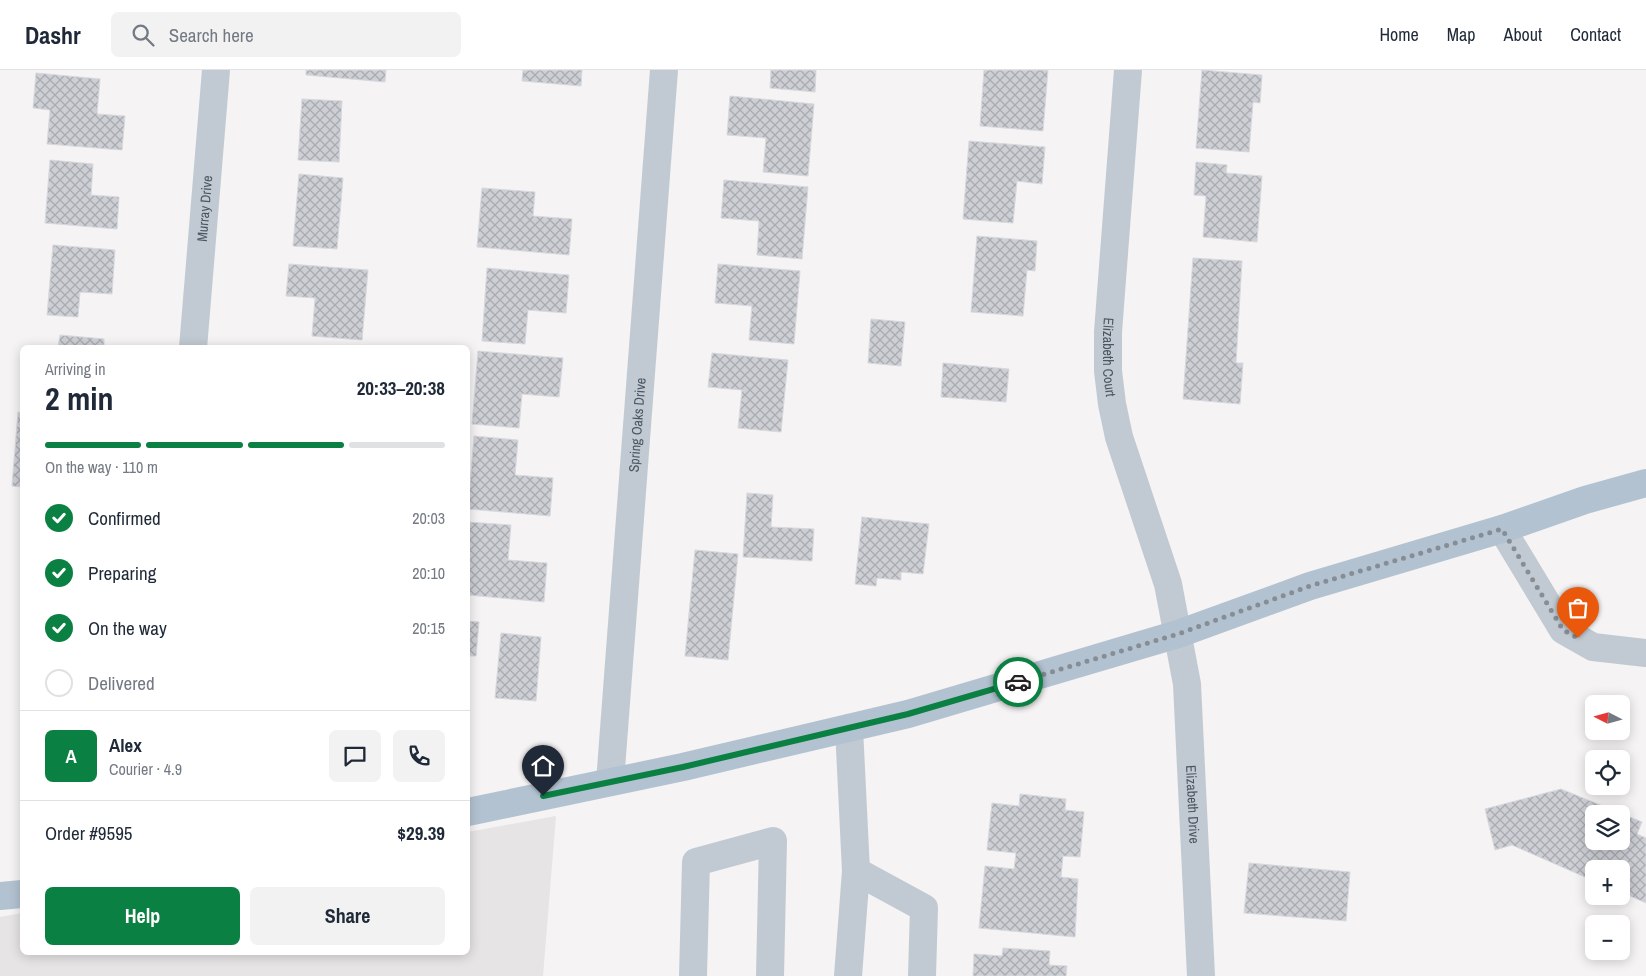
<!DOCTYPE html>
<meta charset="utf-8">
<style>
:root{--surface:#fff;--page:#f2f2f3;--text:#1f2937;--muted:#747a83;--line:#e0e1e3;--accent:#0b8043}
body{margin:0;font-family:"Archivo Narrow",sans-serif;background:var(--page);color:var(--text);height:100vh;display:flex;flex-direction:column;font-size:19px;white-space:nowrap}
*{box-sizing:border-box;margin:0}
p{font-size:16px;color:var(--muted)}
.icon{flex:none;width:28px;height:28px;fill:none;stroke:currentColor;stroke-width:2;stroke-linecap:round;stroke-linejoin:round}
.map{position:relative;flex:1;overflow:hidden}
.side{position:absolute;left:20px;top:275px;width:450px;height:610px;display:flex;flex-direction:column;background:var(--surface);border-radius:8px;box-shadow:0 2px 12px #0003}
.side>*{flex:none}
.needle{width:32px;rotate:276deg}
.fabs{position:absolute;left:1585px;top:625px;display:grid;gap:10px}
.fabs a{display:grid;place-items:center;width:45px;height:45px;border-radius:8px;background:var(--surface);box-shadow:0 2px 12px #0003;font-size:25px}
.pin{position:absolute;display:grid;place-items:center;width:42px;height:42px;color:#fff;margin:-51px -21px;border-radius:50% 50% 50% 0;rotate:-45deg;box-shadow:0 0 5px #0007}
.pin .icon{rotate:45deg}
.courier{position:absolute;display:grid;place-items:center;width:50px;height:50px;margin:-25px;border:4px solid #0b8043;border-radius:50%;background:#fff;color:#222;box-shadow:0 1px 6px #0007}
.summary em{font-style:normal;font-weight:700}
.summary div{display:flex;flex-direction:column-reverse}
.summary{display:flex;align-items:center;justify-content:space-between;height:85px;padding:0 25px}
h1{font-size:32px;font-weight:700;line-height:38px}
.bar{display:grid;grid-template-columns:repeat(4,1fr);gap:8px 5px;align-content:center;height:60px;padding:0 25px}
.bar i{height:6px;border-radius:4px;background:var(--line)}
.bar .active{background:var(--accent)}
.bar p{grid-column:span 4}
.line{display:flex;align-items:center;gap:12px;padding:0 25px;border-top:1px solid var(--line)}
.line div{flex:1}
.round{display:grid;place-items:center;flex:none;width:52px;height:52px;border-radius:8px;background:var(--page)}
ol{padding:0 25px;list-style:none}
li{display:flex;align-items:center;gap:15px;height:55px}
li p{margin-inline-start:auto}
li .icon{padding:5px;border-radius:50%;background:var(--accent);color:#fff;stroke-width:4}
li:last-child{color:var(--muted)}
li i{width:28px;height:28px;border:2px solid var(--line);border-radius:50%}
.cta{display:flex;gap:10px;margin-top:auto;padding:10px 25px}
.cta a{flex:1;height:58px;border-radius:8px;background:var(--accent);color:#fff;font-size:20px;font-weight:700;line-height:58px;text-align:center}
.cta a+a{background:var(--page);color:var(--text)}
header{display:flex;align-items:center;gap:30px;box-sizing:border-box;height:70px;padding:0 25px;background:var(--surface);border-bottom:1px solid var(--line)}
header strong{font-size:24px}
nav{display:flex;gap:28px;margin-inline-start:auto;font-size:18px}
.search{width:350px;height:45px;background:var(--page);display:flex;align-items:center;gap:12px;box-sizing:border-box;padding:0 18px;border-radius:8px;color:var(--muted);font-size:19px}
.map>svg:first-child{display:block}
</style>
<header>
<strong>Dashr</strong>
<div class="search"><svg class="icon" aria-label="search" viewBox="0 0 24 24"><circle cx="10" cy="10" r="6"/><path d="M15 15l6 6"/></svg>Search here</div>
<nav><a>Home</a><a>Map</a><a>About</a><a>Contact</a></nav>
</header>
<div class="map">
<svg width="1646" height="906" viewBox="0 0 1646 906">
<defs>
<pattern id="building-cross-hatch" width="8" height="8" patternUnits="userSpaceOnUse" patternTransform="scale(1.25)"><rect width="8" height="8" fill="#cdcfd5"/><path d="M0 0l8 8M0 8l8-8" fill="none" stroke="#a8abb0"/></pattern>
</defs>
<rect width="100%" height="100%" fill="#f5f3f3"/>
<!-- education -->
<path fill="#e6e4e5" d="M556,746L543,906H0V847L22,843V882H468V762Z"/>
<!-- building -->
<g fill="url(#building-cross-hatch)" stroke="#d7d9de" fill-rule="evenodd">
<path d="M306,0H386L385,12L306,5Z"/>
<path d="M523,0H582L581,16L522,11Z"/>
<path d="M771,0H816L815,22L770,18Z"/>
<path d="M984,0H1048L1043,61L980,56Z"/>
<path d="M1202,0L1262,5L1260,33L1253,32L1249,82L1196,78Z"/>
<path d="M36,3L100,9L97,44L125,46L122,80L47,74L50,40L33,38Z"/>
<path d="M730,26L814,34L808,106L763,102L766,68L727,65Z"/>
<path d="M302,29L342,31L339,92L298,90Z"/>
<path d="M969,71L1045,77L1042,114L1017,111L1013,153L963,149Z"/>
<path d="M50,90L93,94L91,125L119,127L117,159L45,153Z"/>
<path d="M1196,92L1227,95L1226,103L1262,106L1257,172L1203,167L1206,126L1194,125Z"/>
<path d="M299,104L343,108L337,179L293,176Z"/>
<path d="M724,110L808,117L802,189L757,185L759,151L721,148Z"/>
<path d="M482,118L535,122L533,146L572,149L569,185L477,177Z"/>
<path d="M977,166L1037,171L1035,201L1027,200L1023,246L971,242Z"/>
<path d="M53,175L115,180L112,224L80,222L78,247L47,245Z"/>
<path d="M1193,188L1242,191L1236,293H1243L1240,334L1183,329Z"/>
<path d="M289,194L368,200L362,270L312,266L315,228L286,226Z"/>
<path d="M718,194L800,201L794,274L749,270L752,236L715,233Z"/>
<path d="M487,198L569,205L566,243L528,240L525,274L482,271Z"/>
<path d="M871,249L905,252L901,296L868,293Z"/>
<path d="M60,265L104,269V278H58Z"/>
<path d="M478,281L563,288L559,327L522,324L519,358L472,354Z"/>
<path d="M712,283L788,290L781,362L738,358L742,320L708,317Z"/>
<path d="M943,293L1009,299L1006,332L941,327Z"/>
<path d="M18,342L22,343V417L12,416Z"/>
<path d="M474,366L518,370L515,405L553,408L550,446L468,439Z"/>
<path d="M747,423L773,425L771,457L814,459L812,491L743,487Z"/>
<path d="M862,447L929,454L923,504L901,502V510L877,508L876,516L855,514Z"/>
<path d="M468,452L511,455L508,490L547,493L544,532L468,525Z"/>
<path d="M695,480L738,484L728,590L685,586Z"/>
<path d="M468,551L479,552L476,586H468Z"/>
<path d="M501,563L541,567L536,631L495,628Z"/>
<path d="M1561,719L1642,752L1637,764L1646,768V833L1621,822V799H1594V811L1512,775L1495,780L1485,739ZM1594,744H1621V771H1594Z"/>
<path d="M1020,724L1066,729L1065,740L1084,742L1080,787L1063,786L1061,807L1078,809L1075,867L979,858L985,796L1014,799L1016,783L987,780L992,733L1019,736Z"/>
<path d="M1249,793L1350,802L1346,851L1244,843Z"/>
<path d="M1003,878L1050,881L1049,895L1067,896L1066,906H973L974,884L1002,886Z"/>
</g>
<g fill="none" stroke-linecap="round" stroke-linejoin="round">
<!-- minor -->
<g stroke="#c1cad2" stroke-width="28">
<path id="s1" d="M1128,0L1108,262V301L1112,334L1119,367L1168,514L1187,614L1201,906"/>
<path id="s2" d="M193,278L216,0"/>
<path d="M1502,459L1563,560L1593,577L1646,583"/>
<path id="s3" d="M610,712L664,0"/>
<path d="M856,801L924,838L922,906"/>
<path d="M693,906L696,792L773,771L770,906"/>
<path d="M848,906L856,801L849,658"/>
</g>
<!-- major -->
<g stroke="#b3c2d1" stroke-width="28">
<path d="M468,742L683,697L908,644L1178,564L1310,516L1502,459L1585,430L1646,413"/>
<path d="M0,826L22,824"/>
</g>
</g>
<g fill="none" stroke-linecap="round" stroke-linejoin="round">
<!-- done -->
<path stroke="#868d94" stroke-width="5" stroke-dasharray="0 9" d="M1018,612L1178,564L1310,516L1502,459L1563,560L1578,568"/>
<!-- route -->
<path stroke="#0b8043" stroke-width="6" d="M543,726L683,697L908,644L1018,612"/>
</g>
<g text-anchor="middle" stroke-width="4" stroke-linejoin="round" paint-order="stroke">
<!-- street labels -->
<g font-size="14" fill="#4a5661" stroke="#fff">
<text dy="5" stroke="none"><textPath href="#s2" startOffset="140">Murray Drive</textPath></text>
<text dy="5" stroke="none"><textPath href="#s1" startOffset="288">Elizabeth Court</textPath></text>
<text dy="5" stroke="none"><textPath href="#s3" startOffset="358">Spring Oaks Drive</textPath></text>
<text dy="5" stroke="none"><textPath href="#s1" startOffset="746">Elizabeth Drive</textPath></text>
</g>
</g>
</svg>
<div class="fabs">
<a><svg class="needle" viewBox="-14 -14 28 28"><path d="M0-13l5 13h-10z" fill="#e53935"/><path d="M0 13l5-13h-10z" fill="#747a83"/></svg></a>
<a><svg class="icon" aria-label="locate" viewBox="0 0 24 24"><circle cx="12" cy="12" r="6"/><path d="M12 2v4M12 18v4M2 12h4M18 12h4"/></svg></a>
<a><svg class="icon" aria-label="layers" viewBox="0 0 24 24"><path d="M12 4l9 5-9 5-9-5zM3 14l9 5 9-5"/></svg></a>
<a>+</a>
<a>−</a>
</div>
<div class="pin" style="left:1578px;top:568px;background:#ea580c"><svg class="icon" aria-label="bag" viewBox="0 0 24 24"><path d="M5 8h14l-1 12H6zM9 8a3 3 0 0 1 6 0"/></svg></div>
<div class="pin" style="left:543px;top:726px;background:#1f2937"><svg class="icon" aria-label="home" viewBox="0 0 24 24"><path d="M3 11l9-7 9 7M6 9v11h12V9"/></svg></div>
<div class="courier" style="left:1018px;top:612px"><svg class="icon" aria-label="car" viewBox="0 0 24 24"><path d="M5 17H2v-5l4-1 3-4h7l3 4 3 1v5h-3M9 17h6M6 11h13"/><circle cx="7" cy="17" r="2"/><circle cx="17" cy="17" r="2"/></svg></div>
<section class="side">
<div class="summary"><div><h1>2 min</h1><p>Arriving in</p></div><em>20:33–20:38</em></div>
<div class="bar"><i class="active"></i><i class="active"></i><i class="active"></i><i></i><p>On the way · 110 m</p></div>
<ol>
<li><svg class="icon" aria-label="check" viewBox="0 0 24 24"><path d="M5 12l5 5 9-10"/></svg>Confirmed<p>20:03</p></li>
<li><svg class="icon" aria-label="check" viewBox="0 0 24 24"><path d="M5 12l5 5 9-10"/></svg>Preparing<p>20:10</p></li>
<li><svg class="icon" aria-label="check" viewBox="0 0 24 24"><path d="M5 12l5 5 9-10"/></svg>On the way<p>20:15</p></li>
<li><i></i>Delivered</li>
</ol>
<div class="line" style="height:90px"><b class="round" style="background:var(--accent);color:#fff">A</b><div><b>Alex</b><p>Courier · 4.9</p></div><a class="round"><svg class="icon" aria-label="chat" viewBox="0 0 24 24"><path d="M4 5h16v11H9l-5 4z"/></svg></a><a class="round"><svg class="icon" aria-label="phone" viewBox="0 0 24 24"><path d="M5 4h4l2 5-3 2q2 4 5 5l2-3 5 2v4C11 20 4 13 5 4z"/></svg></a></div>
<div class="line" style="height:65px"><div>Order #9595</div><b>$29.39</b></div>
<div class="cta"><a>Help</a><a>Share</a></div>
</section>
</div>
